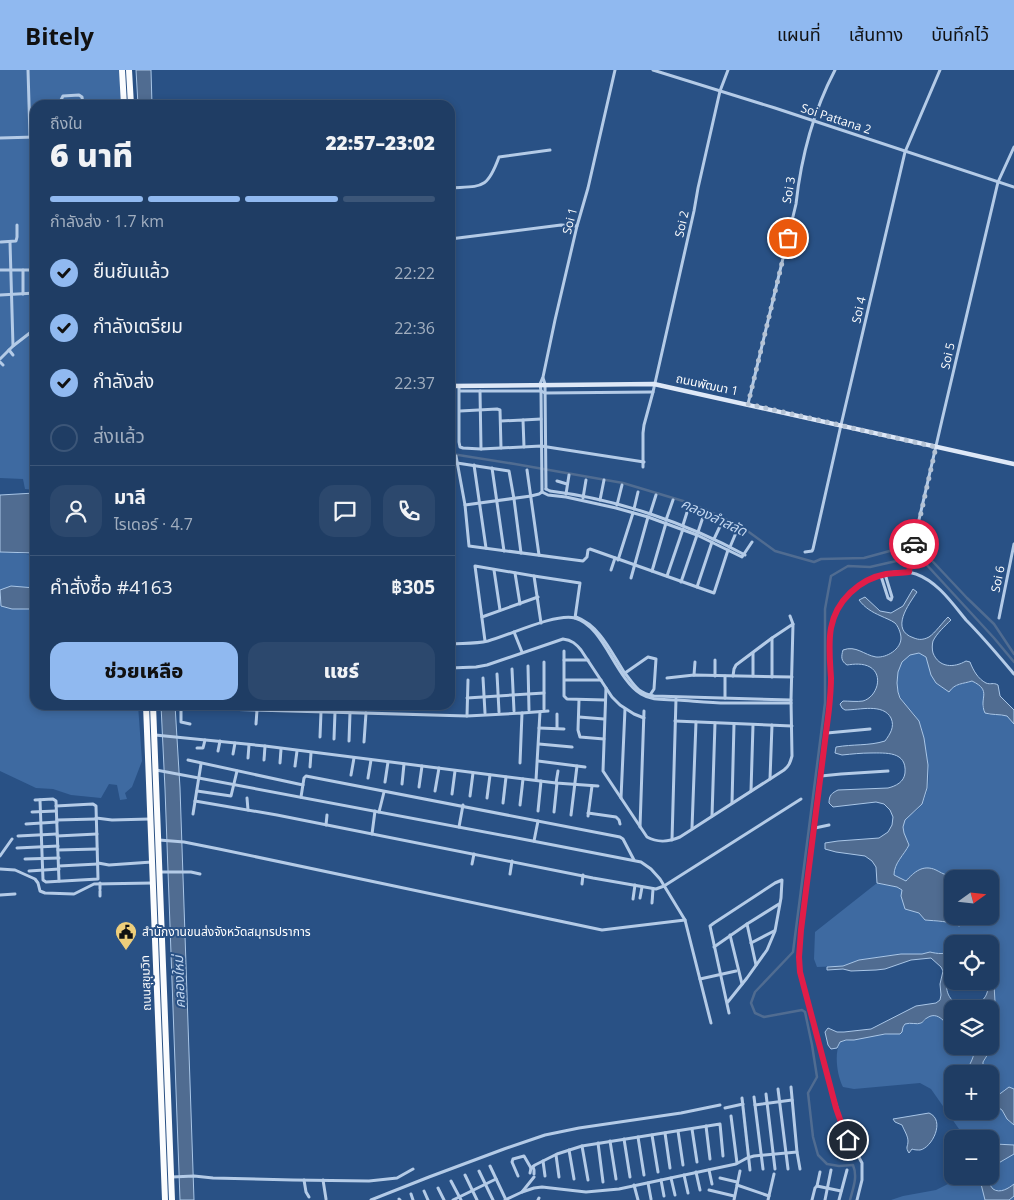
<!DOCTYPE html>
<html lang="th">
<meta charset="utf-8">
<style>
:root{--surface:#1f3d64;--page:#2c486d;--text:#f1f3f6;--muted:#a1aebf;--line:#3c5678;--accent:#90b9f0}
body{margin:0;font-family:"Open Sans","Noto Sans Thai",sans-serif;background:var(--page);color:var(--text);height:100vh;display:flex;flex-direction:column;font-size:19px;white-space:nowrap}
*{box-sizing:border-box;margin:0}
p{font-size:16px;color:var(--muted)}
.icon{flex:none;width:28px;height:28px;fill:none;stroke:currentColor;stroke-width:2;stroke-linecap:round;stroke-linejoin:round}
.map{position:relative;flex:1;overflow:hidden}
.details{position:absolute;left:30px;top:30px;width:425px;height:610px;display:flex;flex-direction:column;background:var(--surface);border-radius:15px;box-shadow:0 2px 8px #0003,0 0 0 1px var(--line)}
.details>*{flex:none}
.needle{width:32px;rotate:75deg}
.tools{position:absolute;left:944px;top:800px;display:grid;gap:10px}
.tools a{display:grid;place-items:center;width:55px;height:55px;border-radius:10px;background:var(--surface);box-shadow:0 2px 8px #0003,0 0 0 1px var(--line);font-size:25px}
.pin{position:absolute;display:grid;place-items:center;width:42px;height:42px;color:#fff;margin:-21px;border:2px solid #fff;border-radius:50%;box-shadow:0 1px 5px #0007}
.courier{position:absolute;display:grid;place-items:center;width:50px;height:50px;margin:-25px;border:4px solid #e11d48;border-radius:50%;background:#fff;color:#222;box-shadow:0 1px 6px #0007}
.overview em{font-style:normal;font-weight:800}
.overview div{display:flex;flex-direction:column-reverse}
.overview{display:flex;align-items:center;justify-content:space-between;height:85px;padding:0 20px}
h1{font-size:32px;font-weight:800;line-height:38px}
.bar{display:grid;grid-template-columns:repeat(4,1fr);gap:8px 5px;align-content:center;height:60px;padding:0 20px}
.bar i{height:6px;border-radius:4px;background:var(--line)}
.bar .selected{background:var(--accent)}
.bar p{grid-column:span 4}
.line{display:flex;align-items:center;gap:12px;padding:0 20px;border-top:1px solid var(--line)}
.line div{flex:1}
.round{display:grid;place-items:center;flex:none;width:52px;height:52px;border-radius:15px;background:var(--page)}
ol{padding:0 20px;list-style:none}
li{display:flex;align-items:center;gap:15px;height:55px}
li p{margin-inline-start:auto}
li .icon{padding:5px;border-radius:50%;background:var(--accent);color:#111;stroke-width:4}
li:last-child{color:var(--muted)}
li i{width:28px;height:28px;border:2px solid var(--line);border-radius:50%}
.cta{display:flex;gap:10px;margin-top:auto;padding:10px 20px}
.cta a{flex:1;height:58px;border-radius:15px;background:var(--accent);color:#111;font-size:20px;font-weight:800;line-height:58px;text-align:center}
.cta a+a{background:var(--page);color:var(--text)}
header{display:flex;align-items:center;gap:30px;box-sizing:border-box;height:70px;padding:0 25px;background:var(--accent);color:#111}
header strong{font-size:24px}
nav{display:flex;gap:28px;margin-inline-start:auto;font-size:18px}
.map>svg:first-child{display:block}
</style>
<header>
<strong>Bitely</strong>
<nav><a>แผนที่</a><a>เส้นทาง</a><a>บันทึกไว้</a></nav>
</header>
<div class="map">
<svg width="1014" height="1130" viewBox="0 0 1014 1130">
<rect width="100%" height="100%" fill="#295185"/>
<!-- green -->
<g fill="#3e6aa1">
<path d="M0,0H120L121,35H35V420L25,419L23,409L0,408Z"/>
<path d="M0,482L18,483L33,485L35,484V635H138L142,691L132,717L125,723L127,729L120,730L117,715L109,714L101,728L71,725L53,719L36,718L0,701Z"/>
<path d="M919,583L926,587L936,613L949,621C955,614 963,614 972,611C974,612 978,613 980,615C986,621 984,630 982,637L989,645L997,644L1007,646L1014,654V1019H1005L1002,1024L997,1026L993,1025L990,1023V1004H983V992L988,985L992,974L990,966V955L995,932L994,914L990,901V885L992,881L990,879V874H952V882L944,884H937L930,882L922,884H901L859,890L843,896L817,897L814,889L815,862L877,813L897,817L902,820L905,839L919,843L925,850L943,852L981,849L983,846H990V838L995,835L998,828L994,823L990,822V809H974L973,806L956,802C948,808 943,804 935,799L912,804L906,812L894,805C894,793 904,785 909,775C907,769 903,763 903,757C903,747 911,745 917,740C920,737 924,730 925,727C932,711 927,686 924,670C923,664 922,657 919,652C914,641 903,635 899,624C894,612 897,589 911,584C914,583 916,584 919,583Z"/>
<path d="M933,945C950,949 952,961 952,976H973C977,987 968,993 967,1004H952V1041H990V1032L1002,1040L1007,1049L1014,1055V1130H891L903,1126L936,1120L964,1106H990V1069H966L931,1019L920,1013L854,1019L843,1017C837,1005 834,984 840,972C846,970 850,970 856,969C871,967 884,963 900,964L905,954C911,952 918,955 922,953C926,950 927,948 933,945Z"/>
</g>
<!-- water -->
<g fill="#506c91" stroke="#a9c6e7">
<path d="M136,0H151L152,35H138Z"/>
<path d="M35,423V483L0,482V425Z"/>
<path d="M11,516L35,518V539H12L1,536L0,520Z"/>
<path d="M913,519L917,522C909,534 889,560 914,568C919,570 923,570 929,567C935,563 942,553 948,547L951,550C945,556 937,563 933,571C932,575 932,579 933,583C939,598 954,598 966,591L970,592C973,600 978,609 986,613C991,615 993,612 998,615L1000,626L1014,640V654L1007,646C1000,644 991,645 985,643C978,628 993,621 972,611C963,614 955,613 949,622L936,613L931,605L926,587L919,583L910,585L902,592L898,602L897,613L898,622L900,628L919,651L924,668L928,695L927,718L922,734L905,750L903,757L904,763L909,775C904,785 894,793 894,805L906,811C914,802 923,794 936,800C940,802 943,804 947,805C952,806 953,803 957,801C963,799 971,804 974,809H952V846H983L981,849H974L959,856C951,851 935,851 925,850L919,843L905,839L901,826L902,820L897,817L877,813L876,797L872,791L865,786L836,782L825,779V773L838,771L879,768L888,762L892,755L893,747L890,740L884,734L876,732L833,737L829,733C829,725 832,723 838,720L888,718C896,716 904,712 905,703C907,681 886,683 870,683C861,683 852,684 842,685L835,683L836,677C853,674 869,676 885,671C890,664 895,657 891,648C883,633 860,640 845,640L842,638L840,634L843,631C849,631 857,632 863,631C877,627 884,605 870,597C863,593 854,594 847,595C841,591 841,587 843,580C856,575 864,585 876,587C887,588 901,579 901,568C901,563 898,556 895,553C891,550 885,548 881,546C872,542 865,538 859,530L865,527L880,541L891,543L903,536Z"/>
<path d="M161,635H175L180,718L194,1130H180L165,719Z"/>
<path d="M930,882C938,884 944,884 952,882V899L949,900C933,948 996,944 987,911H990V901L994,914L995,932L990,955L991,979L983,992V1004H967C968,993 977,987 973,976H990V939H952V962C947,954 938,940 927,948C923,950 925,951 921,953C917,955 911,952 905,954L903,957L902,962L900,964H885L854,970H846L840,972L837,978L831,979L828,975L825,962L828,958L837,962H844L871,959L916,936L936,933L940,930L941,925L940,914L943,901L941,897L931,888L911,890L885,899L876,900L851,901L843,899L827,900V897L843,896L859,890L901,884H922Z"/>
<path d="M1009,1017L1014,1019V1055L1007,1049L1002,1040L990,1032V1023L993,1025L997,1026Z"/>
<path d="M929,1043C946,1050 932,1078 920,1080C918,1080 914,1080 912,1079L909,1083C905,1077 908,1077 908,1071C908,1066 904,1060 902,1055L895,1052L893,1049Z"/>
<path d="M990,1072L995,1074L1014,1075V1084L990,1098Z"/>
<path d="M979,1106H987C988,1110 990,1116 993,1119C1000,1124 1009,1118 1014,1114V1126L1009,1130H985Z"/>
</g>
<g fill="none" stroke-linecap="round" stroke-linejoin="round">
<!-- canal -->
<g stroke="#506c91" stroke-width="2.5">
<path d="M452,384L515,394L623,413L683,431L709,441L742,457L775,481L814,492L821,489L864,488L908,476L921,479L967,528L994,554L1014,584"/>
<path d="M850,1130C853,1118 858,1107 853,1095L839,1096L827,1094L818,1085L813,1067L808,1023L817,1007L812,975L805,942L802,940L764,947L755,943L751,933L755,922L793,882L825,633V539L831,506L848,496L870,497L905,489L925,493L994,568L1014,592"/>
</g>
<!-- minor -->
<g stroke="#b4cbe7" stroke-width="3">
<path d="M28,0L30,67"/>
<path d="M615,0L588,118L577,156L555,250L543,307L540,314L541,321L542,422L548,425L566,427L616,438L648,447L697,465L742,487L752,472"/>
<path d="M653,0L775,38L1014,117"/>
<path d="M62,35L61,30L63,26L79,25L82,27L83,35"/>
<path d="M0,68L35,67"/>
<path d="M450,118C482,116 487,120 499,87L550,80"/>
<path d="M450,169L561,155L577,156"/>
<path d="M1,172L16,171L17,167V155"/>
<path d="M10,172L13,276"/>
<path d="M0,200H35"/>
<path d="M23,200V224"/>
<path d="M0,225L35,223"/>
<path d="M9,280L13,285"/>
<path d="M0,289L13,276L35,259"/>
<path d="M0,292L3,295"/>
<path d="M543,308L545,314L546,419"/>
<path d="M459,316V372L460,377L463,378L481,379L541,376L644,392"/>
<path d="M460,321H541L545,323L653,322"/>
<path d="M480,321L481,379"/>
<path d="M748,334L796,134C801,88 813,42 835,0"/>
<path d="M460,341L497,339L500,340L501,378"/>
<path d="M523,350L541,349"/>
<path d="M501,351L523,350L524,377"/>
<path d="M456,386L465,435L469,476L583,491L587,487L588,480L590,479L714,523L728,480"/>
<path d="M457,393L509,401L514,429L521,483"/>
<path d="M474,395L486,478"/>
<path d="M643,397V363L644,355L653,322L694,141L698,118L720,21L728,0"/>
<path d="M492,398L504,481"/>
<path d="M527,400L539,485"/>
<path d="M557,411L567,414"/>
<path d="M546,419L550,421C617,429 686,453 745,485"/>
<path d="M566,424L569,405"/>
<path d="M583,428L586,410"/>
<path d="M600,430L604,410"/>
<path d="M465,435L531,426L539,424L542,422"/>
<path d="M617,435L622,415"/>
<path d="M634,439L638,422"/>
<path d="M650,444L656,425"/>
<path d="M666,450L673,430"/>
<path d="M683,455L689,436"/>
<path d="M698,462L705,441"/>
<path d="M714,469L723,450"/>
<path d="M730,477L738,458"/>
<path d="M805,482L812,481L813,479L841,355L905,82L940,0"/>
<path d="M618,490L633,443"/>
<path d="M494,500L500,540"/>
<path d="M611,500L615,488"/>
<path d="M652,501L666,453"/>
<path d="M909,502L915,467L942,350L998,112L1014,77"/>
<path d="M515,503L520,534"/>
<path d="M534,506L580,513L575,548"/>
<path d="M667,506L683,459"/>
<path d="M881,506L888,528L891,530L892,527L885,504"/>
<path d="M631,508L648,447"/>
<path d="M681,512L697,465"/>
<path d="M697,517L712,472"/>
<path d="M790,546L793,554"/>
<path d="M482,547L538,527"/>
<path d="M576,547C600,556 611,582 624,602C629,608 633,615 639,620C643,623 649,625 654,626L791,630"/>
<path d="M999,548L1014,474"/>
<path d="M514,562L522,582"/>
<path d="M485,571L475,496L534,506L541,553"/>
<path d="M450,574C463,573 475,574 488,571C510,565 555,543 575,548C604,556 615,608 641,624C652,631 665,629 678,630C694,631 710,633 727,633C748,633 770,633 791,633"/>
<path d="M564,581V590"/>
<path d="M753,583V606"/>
<path d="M588,590H564V626L567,629L605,630"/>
<path d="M715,590V606"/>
<path d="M528,596L529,640"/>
<path d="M450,598L476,597L487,595L563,569C572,570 576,574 581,580L612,627L620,635L634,644L644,648"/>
<path d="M512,599L514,641"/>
<path d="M625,603L648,587L656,589L654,619L650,625"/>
<path d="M497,604L499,642"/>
<path d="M694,605L695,592"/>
<path d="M772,607V568"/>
<path d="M483,608L485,643"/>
<path d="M667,608L694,605L792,607"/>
<path d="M565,610H601"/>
<path d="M606,618L603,701L647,767C658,773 668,772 680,767L784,700C789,696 790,693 792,686L791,630L793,554L772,568L736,595L734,599L733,606"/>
<path d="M467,628L544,623"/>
<path d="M725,628V606"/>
<path d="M579,630L578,660L580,667L604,669"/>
<path d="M154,637L467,646L522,643L520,693"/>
<path d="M181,638V652L190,654"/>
<path d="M544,639V592"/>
<path d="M522,643L548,641"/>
<path d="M467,646L468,610"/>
<path d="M579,647L604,649"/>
<path d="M675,651L792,656"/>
<path d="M256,654L257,640"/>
<path d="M539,658L564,659"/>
<path d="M557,658V644"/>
<path d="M827,663L870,659"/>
<path d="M155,665L265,676L556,713L598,716"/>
<path d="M320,667L321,642"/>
<path d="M334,669L335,642"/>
<path d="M349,671L350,643"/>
<path d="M364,672L366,643"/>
<path d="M539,674L572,677"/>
<path d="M197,678H203L205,670"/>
<path d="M218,681L220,671"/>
<path d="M233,684L235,673"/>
<path d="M248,688L249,675"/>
<path d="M188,690L303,715"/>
<path d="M264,690L265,676"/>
<path d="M538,691L585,697"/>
<path d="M280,693L281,679"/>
<path d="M295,696L297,681"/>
<path d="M310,697L311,683"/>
<path d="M156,700L517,768L641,792L651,799L660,809L685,850L711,953"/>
<path d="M351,705L354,688"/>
<path d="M821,706L841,704L888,701"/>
<path d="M368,708L371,690"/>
<path d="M770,709L772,655"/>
<path d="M536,710L540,642"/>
<path d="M385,712L388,692"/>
<path d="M556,713L558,701"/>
<path d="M402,714L404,694"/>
<path d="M419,717L422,696"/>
<path d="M197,721L231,726L237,701"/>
<path d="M435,721L439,698"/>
<path d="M751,721L753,655"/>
<path d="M452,724L455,701"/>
<path d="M470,726L473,703"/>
<path d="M301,727L304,708L306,706L620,767L623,769L634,790"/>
<path d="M247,728L248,740"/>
<path d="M487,728L490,705"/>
<path d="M621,728L625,639"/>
<path d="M35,730L53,729L56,731L59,811"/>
<path d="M40,730L43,810L46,812L98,809L96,736L93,734L56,736"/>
<path d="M195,731L277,745L593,808L656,819L664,816L801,729"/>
<path d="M503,733L506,707"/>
<path d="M732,733L734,654"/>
<path d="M520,735L523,709"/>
<path d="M538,741L541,711"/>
<path d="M32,742L56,741"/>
<path d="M379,742L384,722"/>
<path d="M554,742L557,713"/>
<path d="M588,743L616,747L619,750L620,754"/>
<path d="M193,744L201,694"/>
<path d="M571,745L577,696"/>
<path d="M588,746L592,716"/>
<path d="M712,746L715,653"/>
<path d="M96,748L112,750L150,749"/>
<path d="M57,750L96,749"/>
<path d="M26,754L57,752"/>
<path d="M326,755L327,745"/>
<path d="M459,757L463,735"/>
<path d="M640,757L644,641"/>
<path d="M692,758L696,652"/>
<path d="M815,758L829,755"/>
<path d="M372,764L375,741"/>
<path d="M18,766L57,764"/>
<path d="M57,766L97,764"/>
<path d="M159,770L184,772L219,779L602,860L685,850"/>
<path d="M672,770L676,629"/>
<path d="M534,771L538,751"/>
<path d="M17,778L58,776"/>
<path d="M58,780L97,779"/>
<path d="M0,786L12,769"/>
<path d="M25,789L59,788"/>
<path d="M98,793L109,795L152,792"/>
<path d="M472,794L474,784"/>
<path d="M59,796L98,794"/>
<path d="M0,799L15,800L35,809L38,813L40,821L45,823L74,824L94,814L153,813"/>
<path d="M29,801L59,799"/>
<path d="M160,802H191L200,804"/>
<path d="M510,804L512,791"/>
<path d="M100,813V819"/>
<path d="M582,814L583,805"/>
<path d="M100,821V826"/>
<path d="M0,825L15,824"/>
<path d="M640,828L642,817"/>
<path d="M633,829L635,815"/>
<path d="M652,833L653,819"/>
<path d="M747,854L756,895"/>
<path d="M730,865L742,914"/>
<path d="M751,873L774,861"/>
<path d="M714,877L747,854L779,834"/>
<path d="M700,909L736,901"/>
<path d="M727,933L747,908L767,880L775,861L781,828L782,810L775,813L714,853L710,856L729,943"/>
<path d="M791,1017L797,1082L800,1099"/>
<path d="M778,1019L788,1099"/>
<path d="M766,1024L775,1099"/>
<path d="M754,1027L763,1099"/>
<path d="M742,1028L750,1100"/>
<path d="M755,1035L792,1030"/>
<path d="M725,1038L743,1034"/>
<path d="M731,1046L737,1093"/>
<path d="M706,1056L710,1089"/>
<path d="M692,1059L697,1092"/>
<path d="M678,1061L683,1095"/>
<path d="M665,1063L670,1098"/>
<path d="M652,1065L658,1102"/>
<path d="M638,1067L644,1105"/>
<path d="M624,1069L630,1107"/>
<path d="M610,1071L616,1109"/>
<path d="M598,1073L603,1112"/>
<path d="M582,1076L588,1110"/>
<path d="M569,1080L574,1109"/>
<path d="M556,1085L559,1107"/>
<path d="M543,1091L545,1106"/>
<path d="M490,1096L506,1130"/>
<path d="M533,1097L534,1100V1104"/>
<path d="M709,1100L712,1114"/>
<path d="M479,1101L493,1130"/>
<path d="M696,1102L700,1120"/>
<path d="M530,1103L531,1098L535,1095L557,1084L582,1076L720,1054L723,1086"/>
<path d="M465,1105L477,1130"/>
<path d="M684,1105L688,1123"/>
<path d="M518,1106L512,1092L513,1089L524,1086L531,1098"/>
<path d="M172,1107L194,1106L213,1108L293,1110L369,1111L397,1108L413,1099"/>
<path d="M671,1108L675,1125"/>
<path d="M720,1108L737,1112"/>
<path d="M304,1110L306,1122L309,1127"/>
<path d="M323,1110L326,1129"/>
<path d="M661,1110L664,1126"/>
<path d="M451,1111L461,1130"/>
<path d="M648,1113L651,1129"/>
<path d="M634,1115L638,1130"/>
<path d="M737,1115L769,1126"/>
<path d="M817,1116L820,1102"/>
<path d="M438,1118L444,1130"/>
<path d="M709,1120L734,1126"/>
<path d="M424,1121L428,1130"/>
<path d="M522,1122L534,1118L542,1117L586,1122L619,1119L736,1094L747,1088L754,1086L797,1082"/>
<path d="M411,1124L413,1130"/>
<path d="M399,1129L400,1130"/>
<path d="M371,1130L429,1107L504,1079L545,1065L579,1058L681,1043L720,1035"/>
<path d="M453,1130L496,1109"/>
<path d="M505,1130L522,1122L534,1107"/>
<path d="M538,1130L539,1128"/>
<path d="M734,1130L740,1101"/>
<path d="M768,1130L774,1104"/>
<path d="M812,1130L815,1118L817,1116L841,1121"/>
<path d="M825,1130L831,1100"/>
<path d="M839,1130L847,1100"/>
<path d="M857,1130L862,1110V1093L843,1058L824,994L800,902C797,878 802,852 805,827C811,781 817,734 823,688C827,664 830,640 831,616C831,596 827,575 831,556C837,535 850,520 869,510C882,503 902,499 916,504C938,512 952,533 966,550C983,567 998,585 1014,604"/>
</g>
<!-- secondary -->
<path stroke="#dee8f7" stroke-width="4.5" d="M450,316L654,314L1014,394"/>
<!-- trunk -->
<g stroke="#fafcfe" stroke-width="6">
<path d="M122,0L124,35"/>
<path d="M129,0L131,35"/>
<path d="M146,635L165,1130"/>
<path d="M153,635L172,1130"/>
</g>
</g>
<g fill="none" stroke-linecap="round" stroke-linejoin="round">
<!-- done -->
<path stroke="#b4c2d4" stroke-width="5" stroke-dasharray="0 9" d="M788,168L748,334L936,377L914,474"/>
<!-- route -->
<path stroke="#e11d48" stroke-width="6" d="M848,1070L843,1058L836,1038L800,902L799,887L801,860L829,639C830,629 831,619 831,608C830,592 828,574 831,558C836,531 859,509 886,504C893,503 901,503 909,502L914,474"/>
</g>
<!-- icons -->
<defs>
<g id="civic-pin" transform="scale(1.125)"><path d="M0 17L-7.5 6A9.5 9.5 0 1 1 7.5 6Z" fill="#eece7b" stroke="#295185"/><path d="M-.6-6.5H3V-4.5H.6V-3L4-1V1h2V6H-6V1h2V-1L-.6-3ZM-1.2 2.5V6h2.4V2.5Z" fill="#111"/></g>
</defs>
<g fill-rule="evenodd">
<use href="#civic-pin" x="126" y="862"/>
</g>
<g text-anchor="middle" stroke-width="4" stroke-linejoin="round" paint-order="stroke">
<!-- street labels -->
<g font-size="12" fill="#fff" stroke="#295185">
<text transform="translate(836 49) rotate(18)" y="4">Soi Pattana 2</text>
<text transform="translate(789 120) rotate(-80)" y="4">Soi 3</text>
<text transform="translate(570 151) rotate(-75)" y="4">Soi 1</text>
<text transform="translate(682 154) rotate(-77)" y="4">Soi 2</text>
<text transform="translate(859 240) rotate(-77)" y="4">Soi 4</text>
<text transform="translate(948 286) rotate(-77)" y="4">Soi 5</text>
<text transform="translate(707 315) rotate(12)" y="4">ถนนพัฒนา 1</text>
<text transform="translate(998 509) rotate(-78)" y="4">Soi 6</text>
<text transform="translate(146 913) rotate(-92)" y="4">ถนนสุขุมวิท</text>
</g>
<!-- poi labels -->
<g font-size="12" fill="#fff" stroke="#295185" text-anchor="start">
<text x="142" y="866">สำนักงานขนส่งจังหวัดสมุทรปราการ</text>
</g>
<!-- water labels -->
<g font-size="14" font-style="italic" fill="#c0d5ef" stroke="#295185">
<text transform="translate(714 447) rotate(25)" y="5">คลองลำสลัด</text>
<text transform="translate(179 912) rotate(-92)" y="5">คลองใหม่</text>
</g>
</g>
</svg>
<div class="tools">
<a><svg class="needle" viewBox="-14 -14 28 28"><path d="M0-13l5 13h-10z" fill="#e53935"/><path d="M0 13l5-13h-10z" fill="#a1aebf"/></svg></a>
<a><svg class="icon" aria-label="locate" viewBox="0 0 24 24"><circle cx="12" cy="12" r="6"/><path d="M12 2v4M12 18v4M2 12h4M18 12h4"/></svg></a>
<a><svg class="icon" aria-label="layers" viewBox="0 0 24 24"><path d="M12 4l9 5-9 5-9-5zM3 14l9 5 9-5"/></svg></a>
<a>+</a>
<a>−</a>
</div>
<div class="pin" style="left:788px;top:168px;background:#ea580c"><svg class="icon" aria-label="bag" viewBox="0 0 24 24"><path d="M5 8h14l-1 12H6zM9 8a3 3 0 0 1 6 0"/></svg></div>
<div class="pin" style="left:848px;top:1070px;background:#1f2937"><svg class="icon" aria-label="home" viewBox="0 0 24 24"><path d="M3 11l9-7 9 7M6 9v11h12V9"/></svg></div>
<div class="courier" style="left:914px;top:474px"><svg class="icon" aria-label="car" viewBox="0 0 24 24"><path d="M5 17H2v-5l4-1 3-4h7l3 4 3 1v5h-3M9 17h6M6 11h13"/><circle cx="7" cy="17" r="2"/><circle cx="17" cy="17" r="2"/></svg></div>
<section class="details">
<div class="overview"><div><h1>6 นาที</h1><p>ถึงใน</p></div><em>22:57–23:02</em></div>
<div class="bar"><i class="selected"></i><i class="selected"></i><i class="selected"></i><i></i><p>กำลังส่ง · 1.7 km</p></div>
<ol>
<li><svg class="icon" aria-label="check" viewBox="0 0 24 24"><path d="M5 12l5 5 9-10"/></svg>ยืนยันแล้ว<p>22:22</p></li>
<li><svg class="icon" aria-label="check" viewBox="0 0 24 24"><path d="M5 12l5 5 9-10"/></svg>กำลังเตรียม<p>22:36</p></li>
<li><svg class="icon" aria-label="check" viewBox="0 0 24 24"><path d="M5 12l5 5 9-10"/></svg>กำลังส่ง<p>22:37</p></li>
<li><i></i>ส่งแล้ว</li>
</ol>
<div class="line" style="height:90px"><a class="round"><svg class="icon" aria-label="person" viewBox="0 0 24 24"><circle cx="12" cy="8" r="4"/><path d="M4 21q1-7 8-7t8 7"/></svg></a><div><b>มาลี</b><p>ไรเดอร์ · 4.7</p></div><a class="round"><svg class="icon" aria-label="chat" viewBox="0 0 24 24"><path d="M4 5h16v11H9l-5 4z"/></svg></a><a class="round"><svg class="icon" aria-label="phone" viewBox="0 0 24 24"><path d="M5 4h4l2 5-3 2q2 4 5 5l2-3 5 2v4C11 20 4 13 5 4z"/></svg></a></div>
<div class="line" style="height:65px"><div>คำสั่งซื้อ #4163</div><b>฿305</b></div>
<div class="cta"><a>ช่วยเหลือ</a><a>แชร์</a></div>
</section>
</div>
